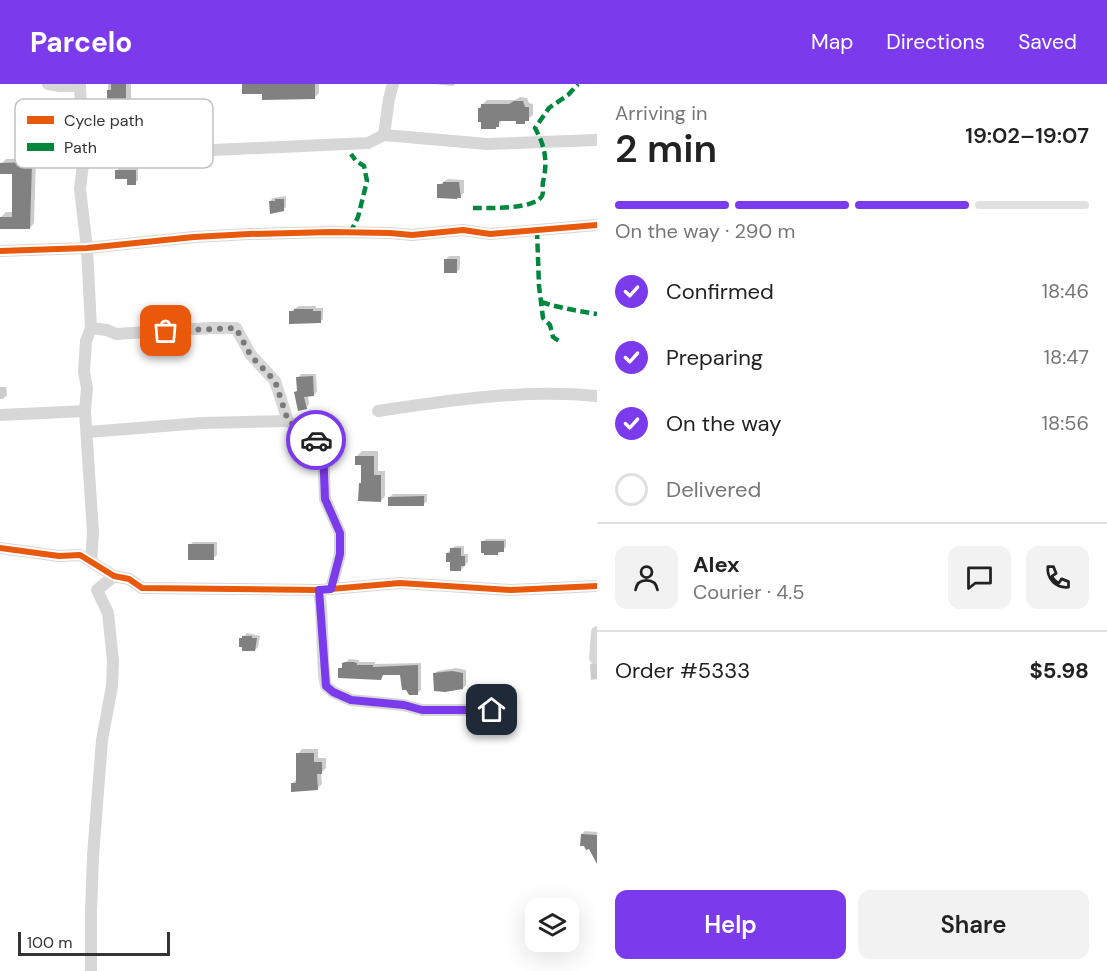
<!DOCTYPE html>
<meta charset="utf-8">
<style>
:root{--surface:#fff;--page:#f2f2f2;--text:#222;--muted:#767676;--line:#e0e0e0;--accent:#7c3aed}
body{margin:0;font-family:"DM Sans",sans-serif;background:var(--page);color:var(--text);height:100vh;display:flex;flex-direction:column;font-size:22px;white-space:nowrap}
*{box-sizing:border-box;margin:0}
p{font-size:20px;color:var(--muted)}
.icon{flex:none;width:33px;height:33px;fill:none;stroke:currentColor;stroke-width:2;stroke-linecap:round;stroke-linejoin:round}
.map{position:relative;flex:1;overflow:hidden}
.sheet{display:flex;flex-direction:column;background:var(--surface);width:510px}
.sheet>*{flex:none}
.fabs{position:absolute;left:525px;top:814px;display:grid;gap:12px}
.fabs a{display:grid;place-items:center;width:54px;height:54px;border-radius:12px;background:var(--surface);box-shadow:0 6px 24px #0002;font-size:30px}
.scale{position:absolute;left:18px;bottom:15px;width:152px;box-sizing:border-box;padding-left:6px;border:3px solid #333;border-top:0;font-size:16px;line-height:21px;white-space:nowrap;color:#333;-webkit-text-stroke:4px #fff;paint-order:stroke}
.pin{position:absolute;display:grid;place-items:center;width:51px;height:51px;color:#fff;margin:-26px;border-radius:12px;box-shadow:0 3px 9px #0006}
.courier{position:absolute;display:grid;place-items:center;width:60px;height:60px;margin:-30px;border:4px solid #7c3aed;border-radius:50%;background:#fff;color:#222;box-shadow:0 2px 8px #0007}
.overview em{font-style:normal;font-weight:600}
.overview div{display:flex;flex-direction:column-reverse}
.overview{display:flex;align-items:center;justify-content:space-between;height:102px;padding:0 18px}
h1{font-size:39px;font-weight:600;line-height:45px}
.bar{display:grid;grid-template-columns:repeat(4,1fr);gap:9px 6px;align-content:center;height:72px;padding:0 18px}
.bar i{height:8px;border-radius:4px;background:var(--line)}
.bar .on{background:var(--accent)}
.bar p{grid-column:span 4}
.line{display:flex;align-items:center;gap:15px;padding:0 18px;border-top:2px solid var(--line)}
.line div{flex:1}
.round{display:grid;place-items:center;flex:none;width:63px;height:63px;border-radius:12px;background:var(--page)}
ol{padding:0 18px;list-style:none}
li{display:flex;align-items:center;gap:18px;height:66px}
li p{margin-inline-start:auto}
li .icon{padding:6px;border-radius:50%;background:var(--accent);color:#fff;stroke-width:4}
li:last-child{color:var(--muted)}
li i{width:33px;height:33px;border:3px solid var(--line);border-radius:50%}
.button{display:flex;gap:12px;margin-top:auto;padding:12px 18px}
.button a{flex:1;height:69px;border-radius:12px;background:var(--accent);color:#fff;font-size:24px;font-weight:600;line-height:69px;text-align:center}
.button a+a{background:var(--page);color:var(--text)}
header{display:flex;align-items:center;gap:36px;box-sizing:border-box;height:84px;padding:0 30px;background:var(--accent);color:#fff}
header strong{font-size:28px}
nav{display:flex;gap:33px;margin-inline-start:auto;font-size:21px}
main{display:flex;flex:1;min-height:0}
.map>svg:first-child{display:block}
</style>
<header>
<strong>Parcelo</strong>
<nav><a>Map</a><a>Directions</a><a>Saved</a></nav>
</header>
<main>
<div class="map">
<svg width="597" height="887" viewBox="0 0 597 887">
<rect width="100%" height="100%" fill="#fff"/>
<!-- shadow -->
<g fill="#0003">
<path d="M108,0H131V14L125,19H108Z"/>
<path d="M243,0H319V9L314,14L264,8Z"/>
<path d="M433,0H455L453,2Z"/>
<path d="M520,13L527,14L529,19L533,20V31L524,38L518,35H503L496,44L479,24L487,16H515Z"/>
<path d="M36,74L34,139L30,144L1,133L6,128H14V89L1,80L6,75Z"/>
<path d="M120,83H138V96L135,99L117,86Z"/>
<path d="M448,95L464,96V109L460,112L439,101Z"/>
<path d="M286,112V123L283,126L270,117L273,114Z"/>
<path d="M449,172H460V185L456,188L446,175Z"/>
<path d="M299,222H316V224H323V235L320,238L291,227Z"/>
<path d="M301,290H316L317,308L314,311H308L309,320L306,324L299,305L298,294Z"/>
<path d="M0,303H6L7,311L3,315H0Z"/>
<path d="M362,367H378V387H385V412L381,417L360,400L362,398V379L357,372Z"/>
<path d="M393,410H427V417L424,420L390,413Z"/>
<path d="M486,455H506V463L498,470L482,458Z"/>
<path d="M193,458H217V471L213,474L190,461Z"/>
<path d="M455,462H464V470H468V478L461,486L447,469Z"/>
<path d="M247,549L260,552L258,563L255,566L241,555Z"/>
<path d="M349,575L359,576V578H375V580L421,579V606L417,609L402,590H384L380,594L340,585Z"/>
<path d="M593,578L597,579V595L591,596L590,581Z"/>
<path d="M456,584L466,586V601L463,604L435,590L438,587Z"/>
<path d="M302,665H318V674H326V684L321,689L322,700L317,705L292,700L297,695L298,670Z"/>
<path d="M585,747L597,748V767L582,750Z"/>
</g>
<!-- building -->
<g fill="#818181">
<path d="M111,0H126V21H107V6H111Z"/>
<path d="M242,0H315V15L262,16V10H242Z"/>
<path d="M514,17H523L525,23H529V37H525V40H516V37H499V43H496V45H481V38H478V24H481V20H509Z"/>
<path d="M32,78L30,145H0V133H12V90H0V79Z"/>
<path d="M115,86H136V101H127V95H115Z"/>
<path d="M443,98H459L461,114H457V115L437,114V100H443Z"/>
<path d="M275,115H284V127L270,130L269,117H275Z"/>
<rect x="444" y="175" width="13" height="14"/>
<path d="M294,225H313V227H321V239L289,240V227H294Z"/>
<path d="M313,292L314,312L304,313L307,325L298,327L294,308L297,307L296,293Z"/>
<path d="M355,372H374V391H381V418L358,417L359,399H361V381H355Z"/>
<path d="M424,412V422H388V413Z"/>
<path d="M481,457H504V468H498V471H484V469H481Z"/>
<rect x="188" y="460" width="26" height="16"/>
<path d="M450,464H461V472H465V482H461V487H450V478H446V469H450Z"/>
<path d="M242,552H252V554H257L255,567H242V563H239V554H242Z"/>
<path d="M345,578H353L357,579V581H373V583L418,581V611H409L406,606H402L400,591H383L381,596L338,594V584H342V579Z"/>
<path d="M452,587L463,589V605L445,608L434,607L433,589Z"/>
<path d="M296,669H314V678H322V690H317L318,706L291,708V699H296Z"/>
<path d="M581,750L597,751V780L589,765L586,766L584,762H580Z"/>
</g>
<g fill="none" stroke-linecap="round" stroke-linejoin="round">
<!-- minor -->
<g stroke="#d7d7d7" stroke-width="12">
<path d="M48,0L60,2H80"/>
<path d="M80,0L83,80L80,105L87,164L91,244L86,257L84,288L87,304L85,327L93,449L91,477"/>
<path d="M384,51L389,15L393,0"/>
<path d="M82,72L368,59L384,51L487,60L597,56"/>
<path d="M0,167L87,164L194,153L249,150L331,148L390,149L412,151L463,146L490,150L597,141"/>
<path d="M91,244L107,246L116,250L211,244H236L251,271L275,297L288,337L314,353L323,363L325,415L340,449V470L331,505"/>
<path d="M378,327C450,316 524,305 597,312"/>
<path d="M0,331L85,327"/>
<path d="M88,348L202,339L288,337"/>
<path d="M0,464L59,472L80,471L114,492L129,495L142,504L319,506L400,499L511,506L597,502"/>
<path d="M319,506L321,523L324,591L326,602L333,608L351,616L403,621L422,626H492"/>
<path d="M595,574L597,548"/>
<path d="M91,887V828L93,772L102,656L112,602L113,577L108,529L97,506L114,492"/>
</g>
<!-- quiet -->
<g stroke="#00873e" stroke-width="4.5" stroke-dasharray="9 4.5" stroke-linecap="butt">
<path d="M473,124C487,124 534,126 542,112C544,108 542,102 543,98C548,77 545,62 535,44L549,24L568,11L578,0"/>
<path d="M537,146L539,202L543,234L550,241L553,253L559,257"/>
<path d="M350,149L358,133L367,97L364,82L356,77L351,70"/>
<path d="M541,218C560,224 578,227 597,230"/>
</g>
<!-- cycleway casing -->
<g stroke="#fff" stroke-width="10">
<g id="cycleway">
<path d="M0,167L87,164L194,153L249,150L331,148L390,149L412,151L463,146L490,150L597,141"/>
<path d="M0,464L59,472L80,471L114,492L129,495L142,504L319,506L400,499L511,506L597,502"/>
</g>
</g>
<!-- cycleway -->
<use href="#cycleway" stroke="#e8590c" stroke-width="6"/>
</g>
<g fill="none" stroke-linecap="round" stroke-linejoin="round">
<!-- done -->
<path stroke="#7a7a7a" stroke-width="6" stroke-dasharray="0 10.8" d="M166,247L236,244L251,272L275,297L288,337L316,356"/>
<!-- route -->
<path stroke="#7c3aed" stroke-width="8" d="M316,356L323,363L325,415L340,449V470L331,505L319,506L326,602L333,608L351,616L404,621L422,626H492"/>
</g>
<!-- legend -->
<rect x="15" y="15" width="198" height="69" rx="9" fill="#fff" stroke="#c2c2c2" stroke-width="1.5"/>
<rect x="27" y="32" width="27" height="8" fill="#e8590c"/>
<rect x="27" y="59" width="27" height="8" fill="#00873e"/>
<g font-size="16" fill="#333">
<text x="64" y="42">Cycle path</text>
<text x="64" y="69">Path</text>
</g>
</svg>
<div class="fabs">
<a><svg class="icon" aria-label="layers" viewBox="0 0 24 24"><path d="M12 4l9 5-9 5-9-5zM3 14l9 5 9-5"/></svg></a>
</div>
<div class="scale">100 m</div>
<div class="pin" style="left:166px;top:247px;background:#ea580c"><svg class="icon" aria-label="bag" viewBox="0 0 24 24"><path d="M5 8h14l-1 12H6zM9 8a3 3 0 0 1 6 0"/></svg></div>
<div class="pin" style="left:492px;top:626px;background:#1f2937"><svg class="icon" aria-label="home" viewBox="0 0 24 24"><path d="M3 11l9-7 9 7M6 9v11h12V9"/></svg></div>
<div class="courier" style="left:316px;top:356px"><svg class="icon" aria-label="car" viewBox="0 0 24 24"><path d="M5 17H2v-5l4-1 3-4h7l3 4 3 1v5h-3M9 17h6M6 11h13"/><circle cx="7" cy="17" r="2"/><circle cx="17" cy="17" r="2"/></svg></div>
</div>
<section class="sheet">
<div class="overview"><div><h1>2 min</h1><p>Arriving in</p></div><em>19:02–19:07</em></div>
<div class="bar"><i class="on"></i><i class="on"></i><i class="on"></i><i></i><p>On the way · 290 m</p></div>
<ol>
<li><svg class="icon" aria-label="check" viewBox="0 0 24 24"><path d="M5 12l5 5 9-10"/></svg>Confirmed<p>18:46</p></li>
<li><svg class="icon" aria-label="check" viewBox="0 0 24 24"><path d="M5 12l5 5 9-10"/></svg>Preparing<p>18:47</p></li>
<li><svg class="icon" aria-label="check" viewBox="0 0 24 24"><path d="M5 12l5 5 9-10"/></svg>On the way<p>18:56</p></li>
<li><i></i>Delivered</li>
</ol>
<div class="line" style="height:108px"><a class="round"><svg class="icon" aria-label="person" viewBox="0 0 24 24"><circle cx="12" cy="8" r="4"/><path d="M4 21q1-7 8-7t8 7"/></svg></a><div><b>Alex</b><p>Courier · 4.5</p></div><a class="round"><svg class="icon" aria-label="chat" viewBox="0 0 24 24"><path d="M4 5h16v11H9l-5 4z"/></svg></a><a class="round"><svg class="icon" aria-label="phone" viewBox="0 0 24 24"><path d="M5 4h4l2 5-3 2q2 4 5 5l2-3 5 2v4C11 20 4 13 5 4z"/></svg></a></div>
<div class="line" style="height:78px"><div>Order #5333</div><b>$5.98</b></div>
<div class="button"><a>Help</a><a>Share</a></div>
</section>
</main>
